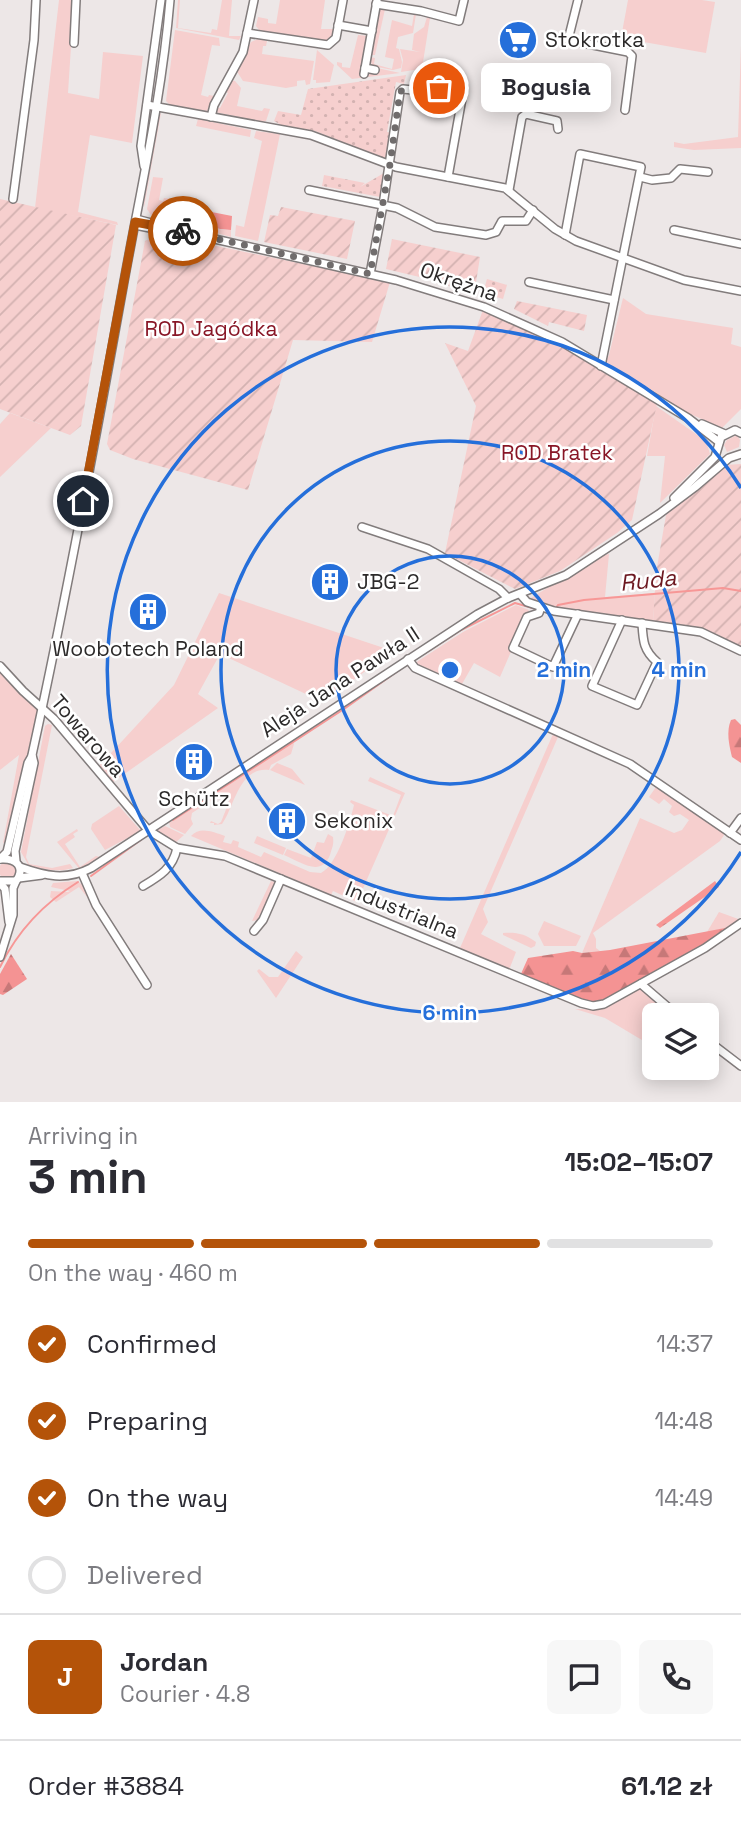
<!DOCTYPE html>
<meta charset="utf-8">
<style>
:root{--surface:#fff;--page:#f7f7f7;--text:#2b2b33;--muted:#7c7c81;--line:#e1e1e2;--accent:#b45309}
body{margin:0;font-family:"Space Grotesk",sans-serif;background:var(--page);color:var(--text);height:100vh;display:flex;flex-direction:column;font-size:26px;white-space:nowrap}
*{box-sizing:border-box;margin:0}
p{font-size:23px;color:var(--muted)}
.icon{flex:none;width:38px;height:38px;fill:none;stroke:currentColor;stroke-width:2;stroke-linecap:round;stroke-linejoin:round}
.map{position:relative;height:1102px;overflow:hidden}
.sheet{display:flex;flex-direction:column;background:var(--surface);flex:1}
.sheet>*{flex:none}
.controls{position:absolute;left:642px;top:1003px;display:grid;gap:14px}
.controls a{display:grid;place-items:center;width:77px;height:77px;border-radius:10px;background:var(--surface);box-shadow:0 4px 18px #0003;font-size:35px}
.pin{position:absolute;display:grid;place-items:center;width:60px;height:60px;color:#fff;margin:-30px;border:4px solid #fff;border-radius:50%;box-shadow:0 2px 7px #0007}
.courier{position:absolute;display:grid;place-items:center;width:70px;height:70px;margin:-35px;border:5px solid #b45309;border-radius:50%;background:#fff;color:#222;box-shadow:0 2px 9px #0007}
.bubble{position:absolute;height:49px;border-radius:10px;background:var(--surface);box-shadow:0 4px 18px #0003;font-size:23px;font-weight:700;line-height:49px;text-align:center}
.overview em{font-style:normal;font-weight:700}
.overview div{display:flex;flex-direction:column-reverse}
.overview{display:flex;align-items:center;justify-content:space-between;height:119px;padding:0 28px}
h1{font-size:46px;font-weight:700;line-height:52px}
.bar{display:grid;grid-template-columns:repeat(4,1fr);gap:10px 7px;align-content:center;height:84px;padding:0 28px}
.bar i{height:9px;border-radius:5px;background:var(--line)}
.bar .active{background:var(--accent)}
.bar p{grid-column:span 4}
.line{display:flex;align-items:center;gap:18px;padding:0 28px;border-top:2px solid var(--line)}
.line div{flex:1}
.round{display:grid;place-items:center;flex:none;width:74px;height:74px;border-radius:10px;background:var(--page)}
ol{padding:0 28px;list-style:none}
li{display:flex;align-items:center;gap:21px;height:77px}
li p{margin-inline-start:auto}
li .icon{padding:7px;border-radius:50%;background:var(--accent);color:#fff;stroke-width:4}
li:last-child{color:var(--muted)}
li i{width:38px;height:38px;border:4px solid var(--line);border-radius:50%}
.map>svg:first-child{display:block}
</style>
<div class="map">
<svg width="741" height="1102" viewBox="0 0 741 1102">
<defs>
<pattern id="forest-firs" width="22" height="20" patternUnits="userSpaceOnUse" patternTransform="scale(1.75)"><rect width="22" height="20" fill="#f49393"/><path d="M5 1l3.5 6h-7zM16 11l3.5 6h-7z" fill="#c67878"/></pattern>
<pattern id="park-dots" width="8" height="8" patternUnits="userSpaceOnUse" patternTransform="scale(1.75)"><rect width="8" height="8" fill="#f6cfce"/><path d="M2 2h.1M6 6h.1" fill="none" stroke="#d3b2b1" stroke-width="1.8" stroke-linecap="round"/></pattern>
<pattern id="garden-furrows" width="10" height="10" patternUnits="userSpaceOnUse" patternTransform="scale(1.75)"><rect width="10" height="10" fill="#f6cfce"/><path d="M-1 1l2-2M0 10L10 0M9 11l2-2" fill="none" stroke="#d3b2b1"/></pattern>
<pattern id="water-ripples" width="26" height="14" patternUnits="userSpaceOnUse" patternTransform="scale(1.75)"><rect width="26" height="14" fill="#f79796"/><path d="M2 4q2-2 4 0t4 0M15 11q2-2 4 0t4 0" fill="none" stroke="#c87b7b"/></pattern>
</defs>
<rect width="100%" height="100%" fill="#ede7e7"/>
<!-- grass -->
<g fill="#f6cfce">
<path d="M59,0H74L68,93L99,99L103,52L143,56L132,143L90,135L78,212L117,222L118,225L35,208Z"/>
<path d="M178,0H180L178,28L211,33L212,29L217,30L222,0H232L229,36H241L239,40L176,28Z"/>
<path d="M280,0H325L321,29H334L330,40L323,41L260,31L256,26L258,17L268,19V23L276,24Z"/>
<path d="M628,0H702L715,2L706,53L621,38Z"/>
<path d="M378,9H385L375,55H371Z"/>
<path d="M414,14H416L413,33L398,37L396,48L399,49L402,62L401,68L393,70L372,66L370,57L375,58L374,64L392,69L394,59L385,57L392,20L412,26Z"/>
<path d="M427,17L430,18L423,62L440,66L401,72L403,60L400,49L420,52L412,50L414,34L424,27Z"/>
<path d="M175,30L219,38L220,46L212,45L201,95L208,97L209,95L214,96L207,111L170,105L166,101Z"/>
<path d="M358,35L368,36L361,76L377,68L400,73L352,79L337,65V62L342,63V67L350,68Z"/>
<path d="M258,39L267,41L266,46H263L262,54L314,61L310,84L306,85L305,80L297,81V86L286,88L243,81L236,70L251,42Z"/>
<path d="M741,45V148L694,150L674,147V142L684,144L738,137Z"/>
<path d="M317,50L334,65L330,82L316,83V80H313Z"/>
<path d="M231,80L235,81L241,88L237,106L262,111L264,108L270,109L266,121L262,122L215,112L216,107L220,108L228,93L224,91Z"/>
<path d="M161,113L144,207L143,198L157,118Z"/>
<path d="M198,119L251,130L250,137L196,126Z"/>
<path d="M256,131L280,134L258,241L235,236L236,225L244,227L262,141L254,138Z"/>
<path d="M153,177L163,178L159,200L163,201L164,198L181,200L180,206H176C193,217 210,231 231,230V237L151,215L147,209Z"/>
<path d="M623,298L646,314L733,328L731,344L741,347V409L722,428L688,413L605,363L609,355Z"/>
<path d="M656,406L706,441L710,454L660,503L665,456H647Z"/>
<path d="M10,413L51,428L0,477V424Z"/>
<path d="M737,435L740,440L739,447L727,452L724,445L727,440Z"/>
<path d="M609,554L605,597L655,593L653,622C628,619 546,614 531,598L599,556Z"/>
<path d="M219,593L393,651L323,702L220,654L198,694L218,708L113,782L99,766L174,685Z"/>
<path d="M516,605L529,610L500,677L474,663L462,684L415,663L463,632Z"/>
<path d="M0,671L39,711C30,756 15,798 6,842L3,843L19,755L0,770Z"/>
<path d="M48,724L52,725L26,857L29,864L52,868L70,864L73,868C58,873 44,869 29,866L21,852L45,726Z"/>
<path d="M553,734L558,737L483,909L488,922L481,934L516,952L509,970L460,948Z"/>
<path d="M292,739L294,744L291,754L271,765L269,770C239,766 234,808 222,824L214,825V823H210L211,821L218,824L221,822L231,797L223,793L192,813L191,819L193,824L185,834L170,827L169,821Z"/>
<path d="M277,763L292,769L305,785L270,770Z"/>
<path d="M370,777L405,793L357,902L333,891L331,895L191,836C200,826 213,832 225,836L223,842L231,844L233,840L239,842L238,847L261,857L264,852L310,872L321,873C337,865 350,822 354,805L350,802L351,800L393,816L401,795L368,781Z"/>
<path d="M656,787L722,831L724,835L720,841L593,933L596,939V948L600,951L582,953L640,818L674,833L682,830L689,820L680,814L674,816L669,812L672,806L664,799L659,804L649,797Z"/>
<path d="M119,806L141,831L105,850L91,829L92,824Z"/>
<path d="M165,826L184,835L175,843L159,833L158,830Z"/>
<path d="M77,829L78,831L73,834L75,837L65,844L80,867L96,856L100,857L82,872L57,842Z"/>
<path d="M328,834L333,837C334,845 332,848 330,855C321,878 301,862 284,855L287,849L311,858L317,842L324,843Z"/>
<path d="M257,836L286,848L283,855L254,843Z"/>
<circle cx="8" cy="870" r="9"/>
<path d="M77,881L83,885L96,908L79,887L56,902L50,897L51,891L68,892L70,891L51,887L53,883Z"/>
<path d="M271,881L274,882V886L258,920L252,921Z"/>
<path d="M719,912L741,920L730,927L707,932Z"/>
<path d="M544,921L581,936L576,946H544L538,934Z"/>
<path d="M503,933C517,932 525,934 536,942L535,946L531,948L503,935Z"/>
<path d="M296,951L303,957L276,998L257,971L259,969L269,977H278Z"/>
<path d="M640,988L670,1015H654V1042L652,1046L605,1018L575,1009H597Z"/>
</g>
<!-- forest -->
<g fill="url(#forest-firs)">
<path d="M176,205L232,216L231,230L220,229L175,217L173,213Z"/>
<path d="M735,719L741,725V763L732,757C729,745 726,731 731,720Z"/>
<path d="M730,927L663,976L599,1002L592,1003L520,976L528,958L573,951L582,953L610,950Z"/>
<path d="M11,954L27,979L3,995L0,994V974Z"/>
</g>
<!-- park -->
<g fill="url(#park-dots)">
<path d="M406,75L404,84L396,82L387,132L392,133L385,159L315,131L283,126L274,121L278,111L301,115L308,89Z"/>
<path d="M384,173L380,197L322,186L324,175L365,183L360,187Z"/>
<path d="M487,279L507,285L503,299L483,293Z"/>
</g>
<!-- garden -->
<g fill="url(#garden-furrows)">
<path d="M0,199L116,225L81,426L70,435L0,409Z"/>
<path d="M281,207L355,221L347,259L264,242L270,215L278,216Z"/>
<path d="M159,234L390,282L372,342L293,340L248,490L133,459L110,450L107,444L145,241Z"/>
<path d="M392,239L480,257L474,295L432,280L386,269Z"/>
<path d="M517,301L587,315L584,331L549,322L548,326L514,309Z"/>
<path d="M484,307L562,342L658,399L632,520L617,533L560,571L515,589L445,553L476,406L445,343L468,351Z"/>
<path d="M741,464V651L717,635L653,622L656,573L666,515L725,465Z"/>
</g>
<!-- water -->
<path fill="url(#water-ripples)" d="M715,881L719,887L660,928L656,925Z"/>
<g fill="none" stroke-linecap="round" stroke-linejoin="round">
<!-- stream -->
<g stroke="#f79796" stroke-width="2">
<path d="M556,608L558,605L584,600L723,588L741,591"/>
<path d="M424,654L461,630L515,603L536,609"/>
<path d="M173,820L344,709L402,668"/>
<path d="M91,876L142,839"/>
<path d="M0,967C17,932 44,903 78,882"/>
</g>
<!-- minor casing -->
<g stroke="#827c7c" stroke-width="10">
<g id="minor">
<path d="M578,0L568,40L628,52L632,56L625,110"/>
<path d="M376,4L421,11L459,21L464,0"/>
<path d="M338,25L372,31"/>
<path d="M247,33L328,45L336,38L343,0"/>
<path d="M74,43L76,0"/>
<path d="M365,68L375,70"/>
<path d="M364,74L377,1"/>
<path d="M147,105L311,135L396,167L505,188L555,229L576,241L684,280L741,291"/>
<path d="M211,117L214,105L243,52L254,0"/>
<path d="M144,166L141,146L161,0"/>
<path d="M640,177L652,180L671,178L680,169L708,172"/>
<path d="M309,190L397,208L435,227L486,235L496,232L502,221H526L533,210"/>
<path d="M509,190L522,117L526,114L557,121L558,129"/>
<path d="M13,199L34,40L36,0"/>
<path d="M136,219L197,235L396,280L484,307L562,342L688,418L719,442"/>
<path d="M135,225L165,231"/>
<path d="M674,230L741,244"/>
<path d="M565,235L580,154L641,167L601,366"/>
<path d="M370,274L383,205L400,92L403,89L422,91L459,85L464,87L448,177"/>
<path d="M529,282L614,300"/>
<path d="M702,424L725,434"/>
<path d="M674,498L715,457L721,437L735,430L741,433"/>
<path d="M362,527L428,549L499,589L508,598"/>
<path d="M520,594L527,602L554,611L701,632L741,651"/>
<path d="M541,607L539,613L527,617L513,648L553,667L578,614"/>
<path d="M622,620L592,686L637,705L657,662C643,650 643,640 642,623"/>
<path d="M408,659L415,668L630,764L741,840"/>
<path d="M0,666L23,691L54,719L148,830L177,848L225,856L581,1003L593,1006L604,1004L705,948L741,923"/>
<path d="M730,833L741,818"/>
<path d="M0,859L7,852L28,763L32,756"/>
<path d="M16,861L15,851L34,763L32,755C66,600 95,443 123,287C140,192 162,97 170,0"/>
<path d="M20,867C45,876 66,881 91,868L478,614L508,598L566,575L659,514L695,487L729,458L741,454"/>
<path d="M82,873L96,905L147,985"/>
<path d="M19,878L42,875"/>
<path d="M0,881H16C26,867 16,858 1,859"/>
<path d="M0,883L5,889L9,922"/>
<path d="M143,886C160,876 173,868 177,848"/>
<path d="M254,931L263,920L281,879"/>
<path d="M0,957L13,915V888L16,881"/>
<path d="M641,984L677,1015"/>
<path d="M707,1040L741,1066"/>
</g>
</g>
<!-- minor -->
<use href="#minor" stroke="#fff" stroke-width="7"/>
</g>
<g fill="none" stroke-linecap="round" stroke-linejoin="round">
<!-- done -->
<path stroke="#706c6c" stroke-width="7" stroke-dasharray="0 12.6" d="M183,231L370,274L390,164L400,92L404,89L422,91L439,88"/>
<!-- route -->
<path stroke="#b45309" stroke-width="9" d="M83,501L135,222L183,231"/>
</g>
<!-- distance rings -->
<g fill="none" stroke="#256fda" stroke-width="3.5">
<circle cx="450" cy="670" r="114"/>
<circle cx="450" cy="670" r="229"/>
<path d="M741 852A343 343 0 1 1 741 488"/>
</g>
<!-- icons -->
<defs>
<g id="supermarket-disc" transform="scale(2.0125)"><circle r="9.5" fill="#256fda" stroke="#fff"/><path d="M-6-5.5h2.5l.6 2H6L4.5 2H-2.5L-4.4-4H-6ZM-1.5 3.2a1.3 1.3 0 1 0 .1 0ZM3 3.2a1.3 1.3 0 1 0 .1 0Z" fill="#fff"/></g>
<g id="building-disc" transform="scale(2.0125)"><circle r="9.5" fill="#256fda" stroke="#fff"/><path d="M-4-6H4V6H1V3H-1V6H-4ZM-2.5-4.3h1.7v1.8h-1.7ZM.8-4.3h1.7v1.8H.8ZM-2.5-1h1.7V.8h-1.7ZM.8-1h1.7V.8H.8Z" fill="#fff"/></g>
</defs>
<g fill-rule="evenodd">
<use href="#supermarket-disc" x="518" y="40"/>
<use href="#building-disc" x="330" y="582"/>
<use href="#building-disc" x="148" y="612"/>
<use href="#building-disc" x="194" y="762"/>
<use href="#building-disc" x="287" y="821"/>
</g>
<g text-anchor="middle" stroke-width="5" stroke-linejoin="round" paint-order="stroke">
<!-- poi labels -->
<g font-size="21" fill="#2c2a2a" stroke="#fff" text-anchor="start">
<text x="545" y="47">Stokrotka</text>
<text x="357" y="589">JBG-2</text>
<text x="148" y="656" text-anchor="middle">Woobotech Poland</text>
<text x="194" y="806" text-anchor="middle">Schütz</text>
<text x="314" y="828">Sekonix</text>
</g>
<!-- street labels -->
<g font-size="21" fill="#2c2a2a" stroke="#fff">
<text transform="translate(459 282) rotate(19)" y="7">Okrężna</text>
<text transform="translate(340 682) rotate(-33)" y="7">Aleja Jana Pawła II</text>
<text transform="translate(88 736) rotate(49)" y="7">Towarowa</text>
<text transform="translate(402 910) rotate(22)" y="7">Industrialna</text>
</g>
<!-- park labels -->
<g font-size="21" fill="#881626" stroke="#fff">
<text x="211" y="336">ROD Jagódka</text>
<text x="557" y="460">ROD Bratek</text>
</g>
<!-- water labels -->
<g font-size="23" font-style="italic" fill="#6d1921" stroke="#fff">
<text transform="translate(648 580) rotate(-6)" y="8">Ruda</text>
</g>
</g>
<circle cx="450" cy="670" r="10" fill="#256fda" stroke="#fff" stroke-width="3.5"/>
<g font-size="21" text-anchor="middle" font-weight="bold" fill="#256fda" stroke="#fff" stroke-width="5" stroke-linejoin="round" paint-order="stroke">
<text x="564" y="677">2 min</text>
<text x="679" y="677">4 min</text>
<text x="450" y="1020">6 min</text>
</g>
</svg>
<div class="controls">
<a><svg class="icon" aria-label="layers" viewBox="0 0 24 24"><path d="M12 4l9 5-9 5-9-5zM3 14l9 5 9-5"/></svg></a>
</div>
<div class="pin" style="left:439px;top:88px;background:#ea580c"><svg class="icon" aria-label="bag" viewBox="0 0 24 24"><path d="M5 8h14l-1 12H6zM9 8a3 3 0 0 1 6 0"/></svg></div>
<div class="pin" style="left:83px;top:501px;background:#1f2937"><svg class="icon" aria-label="home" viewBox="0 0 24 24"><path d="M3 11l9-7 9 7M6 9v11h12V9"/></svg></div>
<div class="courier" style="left:183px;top:231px"><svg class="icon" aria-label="bike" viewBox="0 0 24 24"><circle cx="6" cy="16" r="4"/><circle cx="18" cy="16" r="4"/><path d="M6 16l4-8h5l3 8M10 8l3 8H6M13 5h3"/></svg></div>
<div class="bubble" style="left:481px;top:63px;width:130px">Bogusia</div>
</div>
<section class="sheet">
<div class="overview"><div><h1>3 min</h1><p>Arriving in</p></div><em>15:02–15:07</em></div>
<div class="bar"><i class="active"></i><i class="active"></i><i class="active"></i><i></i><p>On the way · 460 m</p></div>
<ol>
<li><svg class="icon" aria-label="check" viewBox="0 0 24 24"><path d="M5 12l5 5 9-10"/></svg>Confirmed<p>14:37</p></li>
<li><svg class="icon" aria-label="check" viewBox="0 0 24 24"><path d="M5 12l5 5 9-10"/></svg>Preparing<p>14:48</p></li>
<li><svg class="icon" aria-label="check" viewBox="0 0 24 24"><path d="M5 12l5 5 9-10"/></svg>On the way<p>14:49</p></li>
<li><i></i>Delivered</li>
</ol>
<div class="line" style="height:126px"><b class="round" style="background:var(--accent);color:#fff">J</b><div><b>Jordan</b><p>Courier · 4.8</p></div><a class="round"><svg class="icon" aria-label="chat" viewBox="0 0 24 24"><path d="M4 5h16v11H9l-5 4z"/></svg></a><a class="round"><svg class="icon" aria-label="phone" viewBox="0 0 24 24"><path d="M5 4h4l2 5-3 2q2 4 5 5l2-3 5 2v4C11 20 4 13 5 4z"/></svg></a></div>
<div class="line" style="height:91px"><div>Order #3884</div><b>61.12 zł</b></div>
</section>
